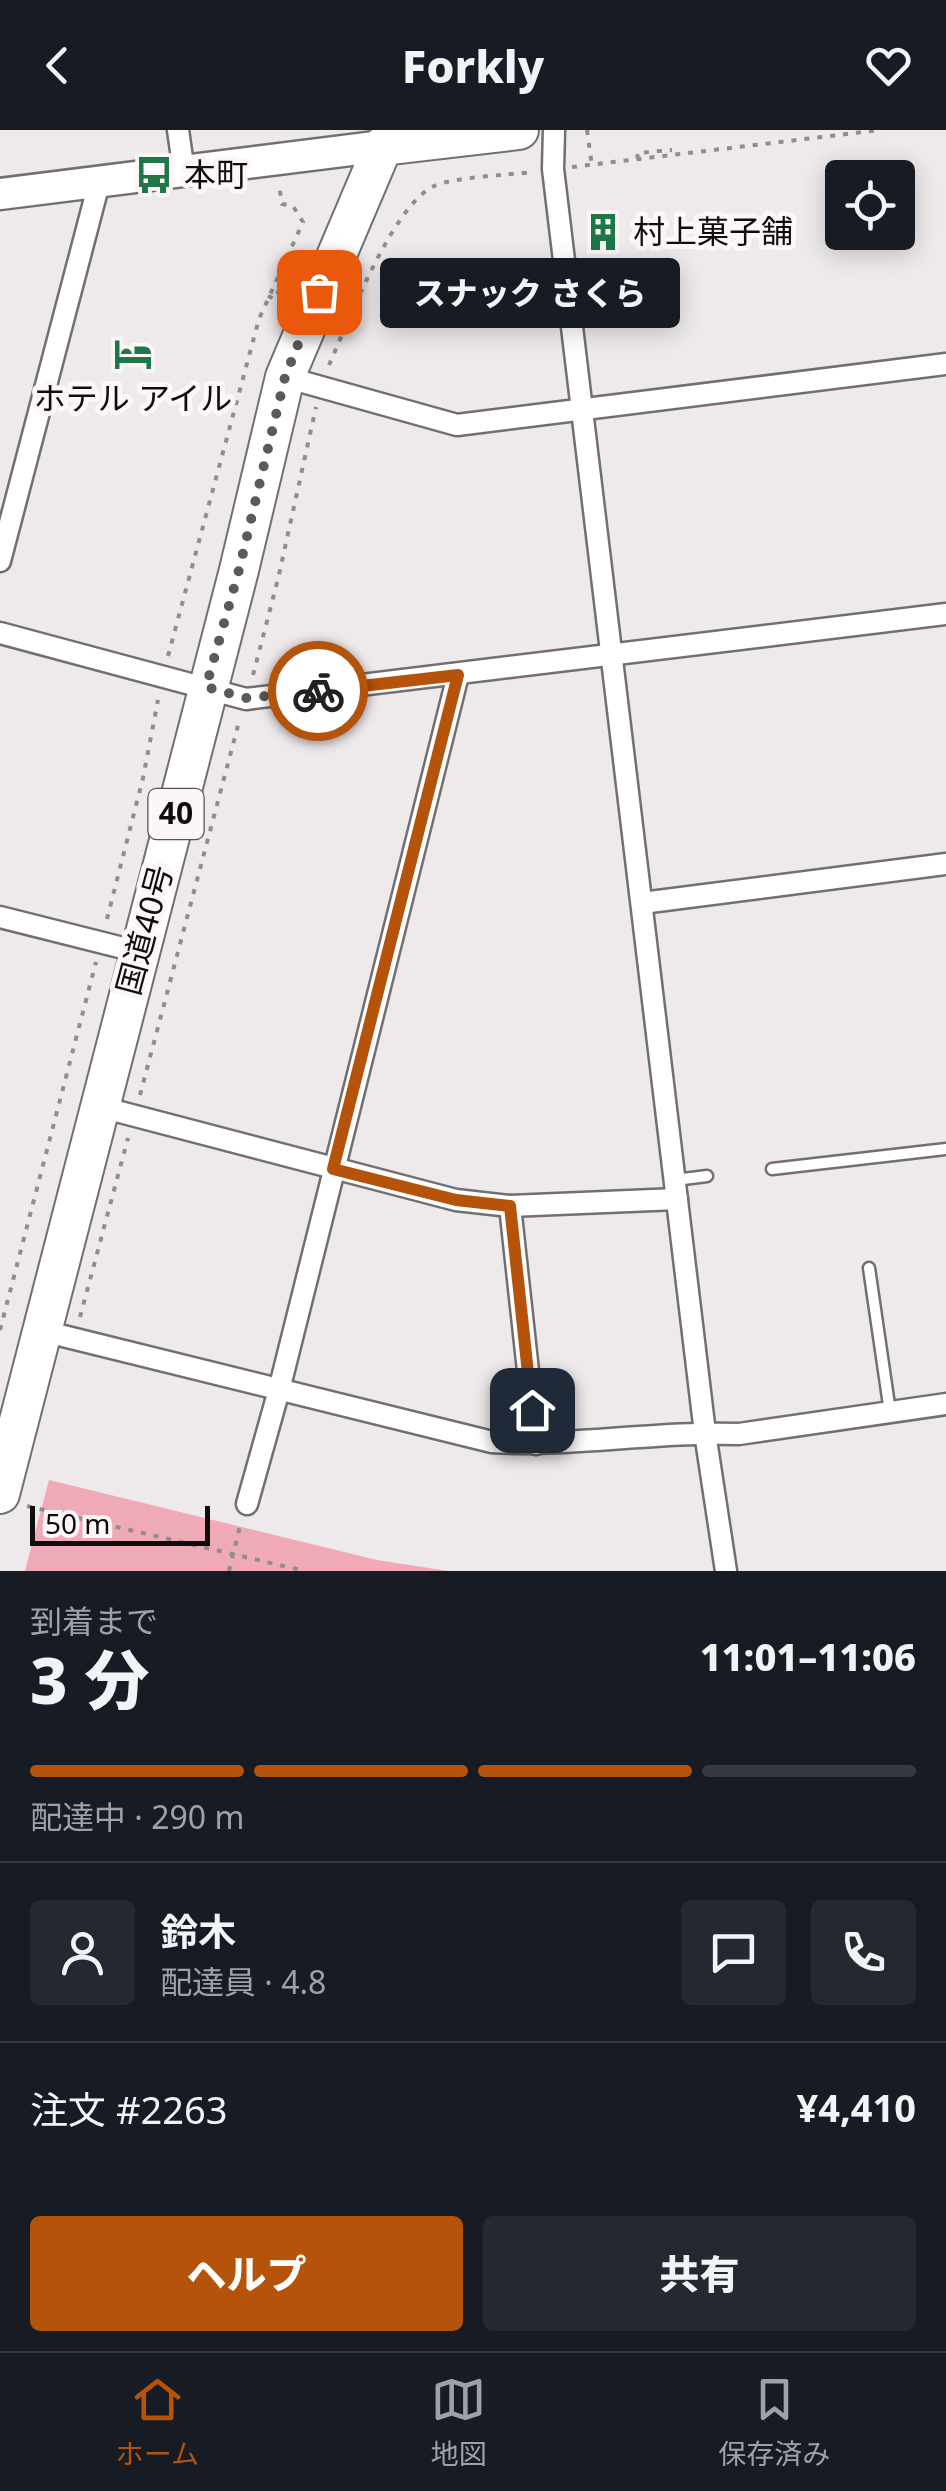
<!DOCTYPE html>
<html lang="ja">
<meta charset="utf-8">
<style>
:root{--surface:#171b24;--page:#242831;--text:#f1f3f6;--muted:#9ea1a6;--line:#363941;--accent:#b45309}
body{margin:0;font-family:"Noto Sans","Noto Sans JP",sans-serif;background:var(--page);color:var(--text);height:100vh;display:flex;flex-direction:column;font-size:38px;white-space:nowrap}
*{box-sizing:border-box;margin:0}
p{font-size:32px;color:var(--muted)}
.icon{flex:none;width:55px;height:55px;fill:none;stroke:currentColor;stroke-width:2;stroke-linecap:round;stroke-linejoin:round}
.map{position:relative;height:1441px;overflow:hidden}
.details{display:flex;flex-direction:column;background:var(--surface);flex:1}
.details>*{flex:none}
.fabs{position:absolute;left:825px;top:30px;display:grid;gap:20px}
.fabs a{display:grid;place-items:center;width:90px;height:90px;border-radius:10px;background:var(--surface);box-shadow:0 5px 25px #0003;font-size:50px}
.scale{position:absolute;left:30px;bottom:25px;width:180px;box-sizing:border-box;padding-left:10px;border:5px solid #0e0c0c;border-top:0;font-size:28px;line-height:35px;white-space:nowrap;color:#0e0c0c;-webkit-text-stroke:8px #fcf6f7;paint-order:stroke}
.pin{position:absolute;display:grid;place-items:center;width:85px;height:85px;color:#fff;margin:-42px;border-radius:20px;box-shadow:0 5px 15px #0006}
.courier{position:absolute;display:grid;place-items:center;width:100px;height:100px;margin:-50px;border:8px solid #b45309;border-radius:50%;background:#fff;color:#222;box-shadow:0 2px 12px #0007}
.bubble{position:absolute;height:70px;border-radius:10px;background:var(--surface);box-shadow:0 5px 25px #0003;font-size:32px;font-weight:800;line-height:70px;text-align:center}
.headline em{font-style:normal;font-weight:800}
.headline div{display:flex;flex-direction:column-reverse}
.headline{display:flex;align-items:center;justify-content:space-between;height:170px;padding:0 30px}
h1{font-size:65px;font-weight:800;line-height:75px}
.bar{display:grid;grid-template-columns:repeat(4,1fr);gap:15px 10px;align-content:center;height:120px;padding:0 30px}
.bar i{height:12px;border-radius:8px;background:var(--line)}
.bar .selected{background:var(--accent)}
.bar p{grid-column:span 4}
.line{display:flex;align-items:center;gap:25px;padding:0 30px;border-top:2px solid var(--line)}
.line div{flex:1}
.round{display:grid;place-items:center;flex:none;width:105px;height:105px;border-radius:10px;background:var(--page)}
.cta{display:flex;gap:20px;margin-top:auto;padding:20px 30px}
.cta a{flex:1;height:115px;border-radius:10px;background:var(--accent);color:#fff;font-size:40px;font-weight:800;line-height:115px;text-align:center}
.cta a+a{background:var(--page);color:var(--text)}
header{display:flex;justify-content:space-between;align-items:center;height:130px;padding:0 30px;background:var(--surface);font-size:45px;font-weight:800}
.tab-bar{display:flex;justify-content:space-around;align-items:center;height:140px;border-top:2px solid var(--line);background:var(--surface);font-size:28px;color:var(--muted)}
.tab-bar a{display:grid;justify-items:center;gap:5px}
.tab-bar .selected{color:var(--accent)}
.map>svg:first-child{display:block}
</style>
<header><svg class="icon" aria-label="back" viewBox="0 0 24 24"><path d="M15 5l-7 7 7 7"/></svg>Forkly<svg class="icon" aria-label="heart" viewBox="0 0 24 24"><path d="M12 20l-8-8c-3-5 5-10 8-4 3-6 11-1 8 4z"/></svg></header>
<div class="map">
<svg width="946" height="1441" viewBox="0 0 946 1441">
<rect width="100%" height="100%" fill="#eee9ea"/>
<!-- green -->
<path fill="#f0a9b7" d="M49,1350L377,1430L448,1441H25Z"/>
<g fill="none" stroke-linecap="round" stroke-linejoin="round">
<!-- lane casing -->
<g stroke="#736e6f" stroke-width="15">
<g id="lane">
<path d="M772,1039L946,1019"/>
<path d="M675,1050L707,1046"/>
<path d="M869,1138L890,1282"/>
</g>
</g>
<!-- street casing -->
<g stroke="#736e6f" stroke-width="25">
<g id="street">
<path d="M178,0L184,42"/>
<path d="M554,0L553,39L705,1303L726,1441"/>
<path d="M285,247L457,295L946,234"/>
<path d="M0,431L99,53"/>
<path d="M0,503L246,569L946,484"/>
<path d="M642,773L946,734"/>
<path d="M0,787L139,822"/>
<path d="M101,977L456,1070L510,1076L677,1069"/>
<path d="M510,1076L536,1314"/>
<path d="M43,1201L492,1312C574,1317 656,1301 739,1304L946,1274"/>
<path d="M247,1374L279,1260L458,545"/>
</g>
</g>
<!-- secondary casing -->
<g stroke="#736e6f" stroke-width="35">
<path id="secondary" d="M0,64L383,16L390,0"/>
</g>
<!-- highway casing -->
<g stroke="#736e6f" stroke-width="42">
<path id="highway" d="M0,1364L239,440L285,247L383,16L519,0"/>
</g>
<!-- path -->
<g stroke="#908d8d" stroke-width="4" stroke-dasharray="5 8" stroke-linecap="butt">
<path d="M587,0L592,36"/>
<path d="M638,29L637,23L672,20"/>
<path d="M572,37L880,0"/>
<path d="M268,166L275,169L296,122"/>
<path d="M329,235C348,192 393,75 434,56C454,47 508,45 533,42"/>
<path d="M168,526L259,189L303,92L293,76L282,74L279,55"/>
<path d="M253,545L278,449L316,277"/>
<path d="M107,789L143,648L158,570"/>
<path d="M140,965L240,588"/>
<path d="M80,1187L128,1008"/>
<path d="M0,1200L96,832"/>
<path d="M27,1376L305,1441"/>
<path d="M229,1441L241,1392"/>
</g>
<!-- lane -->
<use href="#lane" stroke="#fff" stroke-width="10"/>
<!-- street -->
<use href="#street" stroke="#fff" stroke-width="20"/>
<!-- secondary -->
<use href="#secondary" stroke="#fff" stroke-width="30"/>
<!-- highway -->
<use href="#highway" stroke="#fff" stroke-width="38"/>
</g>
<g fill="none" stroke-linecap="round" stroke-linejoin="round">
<!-- done -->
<path stroke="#5c595a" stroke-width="10" stroke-dasharray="0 18" d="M318,561L246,568L206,557L239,440L285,247L319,162"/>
<!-- route -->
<path stroke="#b45309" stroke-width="12" d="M318,561L458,545L333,1039L456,1070L510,1076L532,1280"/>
</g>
<!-- icons -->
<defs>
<g id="bus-bare" transform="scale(3)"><path d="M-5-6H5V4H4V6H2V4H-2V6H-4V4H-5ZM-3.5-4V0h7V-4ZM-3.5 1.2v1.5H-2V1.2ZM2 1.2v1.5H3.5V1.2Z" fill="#1f7649" stroke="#fcf6f7" stroke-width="2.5" paint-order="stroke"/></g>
<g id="building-bare" transform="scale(3)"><path d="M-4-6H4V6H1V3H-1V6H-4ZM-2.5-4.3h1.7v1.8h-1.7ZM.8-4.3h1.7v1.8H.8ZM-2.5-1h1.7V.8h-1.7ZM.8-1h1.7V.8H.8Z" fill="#1f7649" stroke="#fcf6f7" stroke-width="2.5" paint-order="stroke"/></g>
<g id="hotel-bare" transform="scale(3)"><path d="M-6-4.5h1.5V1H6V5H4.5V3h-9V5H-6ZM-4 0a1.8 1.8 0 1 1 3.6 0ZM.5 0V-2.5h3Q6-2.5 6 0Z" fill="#1f7649" stroke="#fcf6f7" stroke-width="2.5" paint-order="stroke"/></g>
</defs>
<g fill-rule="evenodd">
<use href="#bus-bare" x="154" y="45"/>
<use href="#building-bare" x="603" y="102"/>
<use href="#hotel-bare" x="133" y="224"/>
</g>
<g text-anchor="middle" stroke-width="10" stroke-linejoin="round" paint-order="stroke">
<!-- shield labels -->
<rect fill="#fcf6f7" stroke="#555252" stroke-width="2.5" x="148.5" y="659" width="55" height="50" rx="8"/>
<g font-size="30" font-weight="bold" fill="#0e0c0c">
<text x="176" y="694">40</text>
</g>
<!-- poi labels -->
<g font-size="32" fill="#0e0c0c" stroke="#fcf6f7" text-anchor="start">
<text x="184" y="56">本町</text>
<text x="633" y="113">村上菓子舗</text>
<text x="133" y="280" text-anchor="middle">ホテル アイル</text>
</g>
<!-- street labels -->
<g font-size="32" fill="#0e0c0c" stroke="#fcf6f7">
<text transform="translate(145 800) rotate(-75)" y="11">国道40号</text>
</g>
</g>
</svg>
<div class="fabs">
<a><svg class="icon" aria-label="locate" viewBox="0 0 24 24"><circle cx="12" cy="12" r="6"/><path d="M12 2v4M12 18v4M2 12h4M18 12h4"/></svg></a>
</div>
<div class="scale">50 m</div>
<div class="pin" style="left:319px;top:162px;background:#ea580c"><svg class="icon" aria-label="bag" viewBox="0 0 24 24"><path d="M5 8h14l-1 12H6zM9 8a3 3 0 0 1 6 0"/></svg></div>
<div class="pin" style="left:532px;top:1280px;background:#1f2937"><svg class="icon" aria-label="home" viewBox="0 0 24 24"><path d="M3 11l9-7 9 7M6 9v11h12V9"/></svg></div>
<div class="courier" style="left:318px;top:561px"><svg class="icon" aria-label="bike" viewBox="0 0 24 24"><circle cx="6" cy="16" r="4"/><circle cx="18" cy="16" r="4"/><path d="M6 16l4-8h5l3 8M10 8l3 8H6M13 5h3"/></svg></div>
<div class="bubble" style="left:380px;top:128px;width:300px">スナック さくら</div>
</div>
<section class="details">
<div class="headline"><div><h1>3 分</h1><p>到着まで</p></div><em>11:01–11:06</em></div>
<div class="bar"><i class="selected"></i><i class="selected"></i><i class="selected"></i><i></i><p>配達中 · 290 m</p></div>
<div class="line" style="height:180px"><a class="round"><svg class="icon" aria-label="person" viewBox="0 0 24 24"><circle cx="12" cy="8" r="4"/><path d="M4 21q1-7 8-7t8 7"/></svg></a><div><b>鈴木</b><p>配達員 · 4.8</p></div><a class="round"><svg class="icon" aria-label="chat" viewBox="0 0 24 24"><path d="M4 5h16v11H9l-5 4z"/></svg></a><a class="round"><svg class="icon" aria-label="phone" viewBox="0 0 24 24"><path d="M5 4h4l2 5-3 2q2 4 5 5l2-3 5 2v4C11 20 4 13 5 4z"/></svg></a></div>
<div class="line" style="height:130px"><div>注文 #2263</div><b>¥4,410</b></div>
<div class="cta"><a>ヘルプ</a><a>共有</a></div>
</section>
<nav class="tab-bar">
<a class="selected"><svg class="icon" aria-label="home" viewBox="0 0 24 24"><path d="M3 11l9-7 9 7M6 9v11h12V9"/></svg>ホーム</a>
<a><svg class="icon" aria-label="map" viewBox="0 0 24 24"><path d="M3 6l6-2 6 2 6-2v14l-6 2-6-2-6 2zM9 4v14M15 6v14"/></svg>地図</a>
<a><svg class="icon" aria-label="saved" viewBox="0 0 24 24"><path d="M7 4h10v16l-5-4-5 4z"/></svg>保存済み</a>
</nav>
